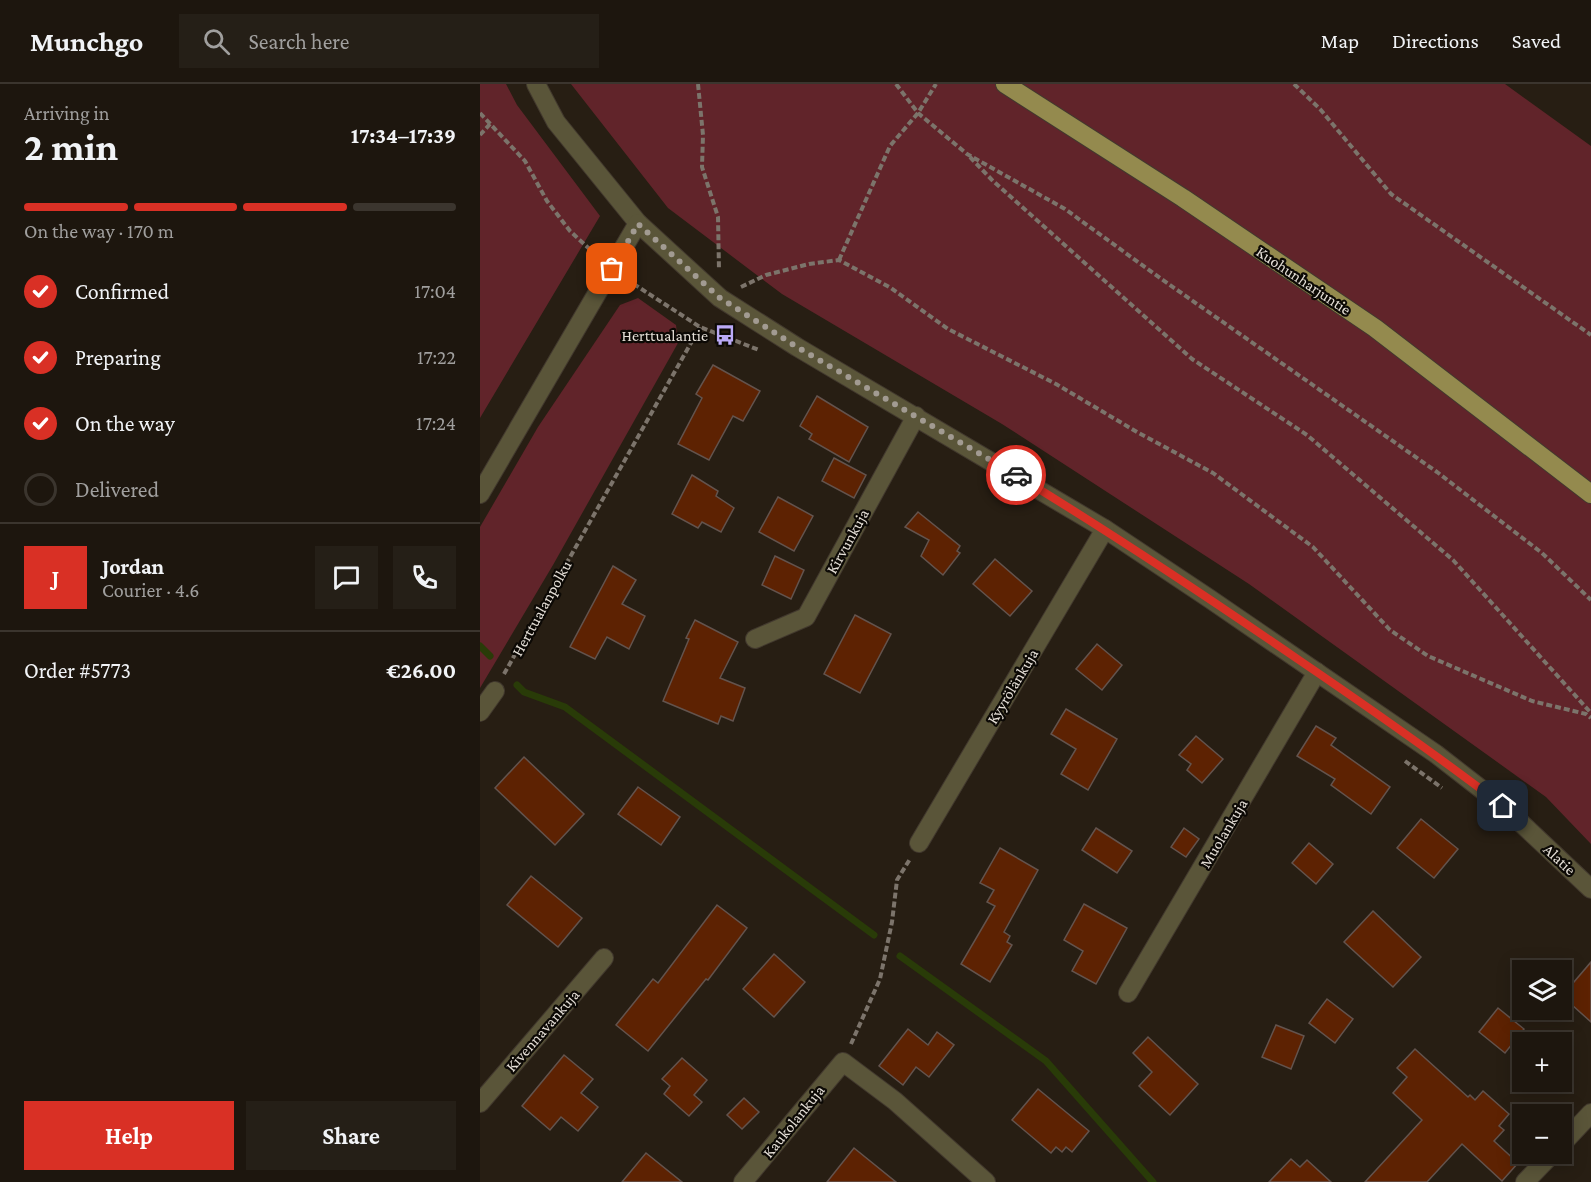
<!DOCTYPE html>
<meta charset="utf-8">
<style>
:root{--surface:#1d160e;--page:#251f17;--text:#f1f3f6;--muted:#a09f9e;--line:#3b352e;--accent:#d93025}
body{margin:0;font-family:"Crimson Pro",serif;background:var(--page);color:var(--text);height:100vh;display:flex;flex-direction:column;font-size:22px;white-space:nowrap}
*{box-sizing:border-box;margin:0}
p{font-size:20px;color:var(--muted)}
.icon{flex:none;width:33px;height:33px;fill:none;stroke:currentColor;stroke-width:2;stroke-linecap:round;stroke-linejoin:round}
.map{position:relative;flex:1;overflow:hidden}
.panel{display:flex;flex-direction:column;background:var(--surface);width:480px}
.panel>*{flex:none}
.controls{position:absolute;left:1032px;top:876px;display:grid;gap:12px}
.controls a{display:grid;place-items:center;width:60px;height:60px;border-radius:0px;background:var(--surface);box-shadow:0 3px 15px #0003,0 0 0 2px var(--line);font-size:30px}
.pin{position:absolute;display:grid;place-items:center;width:51px;height:51px;color:#fff;margin:-26px;border-radius:12px;box-shadow:0 3px 9px #0006}
.courier{position:absolute;display:grid;place-items:center;width:60px;height:60px;margin:-30px;border:4px solid #d93025;border-radius:50%;background:#fff;color:#222;box-shadow:0 2px 8px #0007}
.head em{font-style:normal;font-weight:700}
.head div{display:flex;flex-direction:column-reverse}
.head{display:flex;align-items:center;justify-content:space-between;height:102px;padding:0 24px}
h1{font-size:39px;font-weight:700;line-height:45px}
.bar{display:grid;grid-template-columns:repeat(4,1fr);gap:9px 6px;align-content:center;height:72px;padding:0 24px}
.bar i{height:8px;border-radius:4px;background:var(--line)}
.bar .selected{background:var(--accent)}
.bar p{grid-column:span 4}
.line{display:flex;align-items:center;gap:15px;padding:0 24px;border-top:2px solid var(--line)}
.line div{flex:1}
.round{display:grid;place-items:center;flex:none;width:63px;height:63px;border-radius:0px;background:var(--page)}
ol{padding:0 24px;list-style:none}
li{display:flex;align-items:center;gap:18px;height:66px}
li p{margin-inline-start:auto}
li .icon{padding:6px;border-radius:50%;background:var(--accent);color:#fff;stroke-width:4}
li:last-child{color:var(--muted)}
li i{width:33px;height:33px;border:3px solid var(--line);border-radius:50%}
.primary-button{display:flex;gap:12px;margin-top:auto;padding:12px 24px}
.primary-button a{flex:1;height:69px;border-radius:0px;background:var(--accent);color:#fff;font-size:24px;font-weight:700;line-height:69px;text-align:center}
.primary-button a+a{background:var(--page);color:var(--text)}
header{display:flex;align-items:center;gap:36px;box-sizing:border-box;height:84px;padding:0 30px;background:var(--surface);border-bottom:2px solid var(--line)}
header strong{font-size:28px}
nav{display:flex;gap:33px;margin-inline-start:auto;font-size:21px}
.search{width:420px;height:54px;background:var(--page);display:flex;align-items:center;gap:15px;box-sizing:border-box;padding:0 21px;border-radius:0px;color:var(--muted);font-size:22px}
main{display:flex;flex:1;min-height:0}
.map>svg:first-child{display:block}
</style>
<header>
<strong>Munchgo</strong>
<div class="search"><svg class="icon" aria-label="search" viewBox="0 0 24 24"><circle cx="10" cy="10" r="6"/><path d="M15 15l6 6"/></svg>Search here</div>
<nav><a>Map</a><a>Directions</a><a>Saved</a></nav>
</header>
<main>
<section class="panel">
<div class="head"><div><h1>2 min</h1><p>Arriving in</p></div><em>17:34–17:39</em></div>
<div class="bar"><i class="selected"></i><i class="selected"></i><i class="selected"></i><i></i><p>On the way · 170 m</p></div>
<ol>
<li><svg class="icon" aria-label="check" viewBox="0 0 24 24"><path d="M5 12l5 5 9-10"/></svg>Confirmed<p>17:04</p></li>
<li><svg class="icon" aria-label="check" viewBox="0 0 24 24"><path d="M5 12l5 5 9-10"/></svg>Preparing<p>17:22</p></li>
<li><svg class="icon" aria-label="check" viewBox="0 0 24 24"><path d="M5 12l5 5 9-10"/></svg>On the way<p>17:24</p></li>
<li><i></i>Delivered</li>
</ol>
<div class="line" style="height:108px"><b class="round" style="background:var(--accent);color:#fff">J</b><div><b>Jordan</b><p>Courier · 4.6</p></div><a class="round"><svg class="icon" aria-label="chat" viewBox="0 0 24 24"><path d="M4 5h16v11H9l-5 4z"/></svg></a><a class="round"><svg class="icon" aria-label="phone" viewBox="0 0 24 24"><path d="M5 4h4l2 5-3 2q2 4 5 5l2-3 5 2v4C11 20 4 13 5 4z"/></svg></a></div>
<div class="line" style="height:78px"><div>Order #5773</div><b>€26.00</b></div>
<div class="primary-button"><a>Help</a><a>Share</a></div>
</section>
<div class="map">
<svg width="1111" height="1098" viewBox="0 0 1111 1098">
<rect width="100%" height="100%" fill="#271e13"/>
<!-- green -->
<g fill="#61242a">
<path d="M0,0H26L37,21L120,132L0,334Z"/>
<path d="M91,0H1025L1111,62V760L1066,713L769,500L522,340L302,210L188,124Z"/>
<path d="M158,214L196,241L198,259L73,481L0,604V443L58,343L140,221Z"/>
</g>
<g fill="none" stroke-linecap="round" stroke-linejoin="round">
<!-- stream -->
<g stroke="#293b08" stroke-width="7">
<path d="M0,562L10,572"/>
<path d="M37,601L44,608L85,623L394,851"/>
<path d="M420,872L566,977L673,1098"/>
</g>
</g>
<!-- building -->
<g fill="#5d2202" stroke="#63534d" stroke-width="1.5">
<path d="M233,281L280,307L263,337L253,332L229,376L198,360L222,314L216,310Z"/>
<path d="M337,312L388,343L369,378L329,355L332,350L320,342Z"/>
<path d="M354,374L386,391L374,414L342,397Z"/>
<path d="M212,391L238,407L236,412L254,424L241,448L222,438L218,444L192,430Z"/>
<path d="M298,413L333,432L314,467L279,448Z"/>
<path d="M438,428L480,462L477,467L480,469L463,491L441,472L449,456L425,443Z"/>
<path d="M295,472L324,486L311,515L282,501Z"/>
<path d="M515,475L552,507L530,532L493,500Z"/>
<path d="M133,482L156,496L142,520L165,532L149,565L127,553L115,575L90,563Z"/>
<path d="M375,531L411,550L380,609L344,590Z"/>
<path d="M215,536L258,558L240,594L265,604L253,637L241,632L238,640L183,617L209,555L206,554Z"/>
<path d="M617,560L642,581L622,606L596,585Z"/>
<path d="M586,625L637,655L608,706L581,690L596,665L571,650Z"/>
<path d="M836,642L856,654L851,661L910,703L891,730L851,701L855,695L817,672Z"/>
<path d="M716,652L743,675L722,699L707,686L711,680L699,671Z"/>
<path d="M44,673L104,730L75,761L15,704Z"/>
<path d="M158,703L200,733L181,761L138,730Z"/>
<path d="M941,735L978,765L954,794L917,764Z"/>
<path d="M616,744L652,767L637,789L602,766Z"/>
<path d="M704,744L719,755L706,773L691,763Z"/>
<path d="M829,759L853,780L836,800L812,779Z"/>
<path d="M520,764L558,786L524,848L530,852L527,858L532,861L510,898L481,880L515,822L507,818L514,806L500,799Z"/>
<path d="M51,792L102,834L78,863L27,821Z"/>
<path d="M604,820L647,844L616,900L592,887L603,867L584,856Z"/>
<path d="M237,821L267,844L228,896L226,895L168,967L136,941L173,895L178,899Z"/>
<path d="M893,827L941,873L913,903L864,858Z"/>
<path d="M294,870L325,898L294,933L263,905Z"/>
<path d="M1111,878V938L1082,912Z"/>
<path d="M847,915L873,935L855,959L829,939Z"/>
<path d="M1018,924L1044,945L1025,969L999,948Z"/>
<path d="M796,941L824,952L811,985L782,973Z"/>
<path d="M428,945L448,961L457,948L474,961L449,993L436,983L423,1001L399,982Z"/>
<path d="M668,953L718,1000L690,1031L659,1002L672,988L653,969Z"/>
<path d="M935,965L988,1013L990,1011L995,1016L1003,1007L1029,1030L1019,1042L1024,1046L1014,1057L1038,1079L1022,1097L982,1060L947,1098H885L942,1036L913,1009L927,993L917,984Z"/>
<path d="M84,971L113,995L101,1009L118,1023L98,1047L81,1033L70,1046L42,1022Z"/>
<path d="M202,974L227,996L214,1011L222,1018L209,1032L184,1010L190,1002L182,995Z"/>
<path d="M558,1005L609,1047L592,1068L586,1063L582,1068L576,1063L571,1069L532,1036Z"/>
<path d="M264,1014L279,1028L262,1045L247,1031Z"/>
<path d="M374,1064L416,1098H347Z"/>
<path d="M166,1069L202,1098H142Z"/>
<path d="M811,1075L820,1083L827,1076L851,1098H789Z"/>
</g>
<g fill="none" stroke-linecap="round" stroke-linejoin="round">
<!-- minor casing -->
<g stroke="#42392e" stroke-width="20">
<g id="minor">
<path d="M56,0L76,38L158,139L240,214L317,263L625,445L730,515L956,670L1023,722L1111,805"/>
<path d="M0,410L158,139"/>
<path d="M275,555L326,533L436,332"/>
<path d="M0,628L15,607"/>
<path d="M439,759L625,445"/>
<path d="M648,909L837,588"/>
<path d="M0,1019L124,874"/>
<path d="M1082,1060L1111,1029"/>
<path d="M263,1098L363,978L415,1017L506,1098"/>
<path d="M1045,1098L1072,1070"/>
</g>
</g>
<!-- major casing -->
<g stroke="#42392e" stroke-width="20">
<path id="major" d="M525,0L703,114L895,244L1111,410"/>
</g>
<!-- path -->
<g stroke="#7c746b" stroke-width="4" stroke-dasharray="6 3" stroke-linecap="butt">
<path d="M218,0L223,51L222,83L238,133L239,186"/>
<path d="M416,0L438,29L487,70L585,125L680,194L957,388L1062,469L1111,516"/>
<path d="M814,0L840,25L911,110L1111,251"/>
<path d="M0,29L45,77L67,117L90,147L117,172"/>
<path d="M0,51L10,40"/>
<path d="M490,73L513,97L712,275L827,351L973,476L1111,629"/>
<path d="M359,176L410,62L438,29L456,0"/>
<path d="M146,195L220,243L279,266"/>
<path d="M261,203L286,191L329,180L359,176L411,204L468,245L576,300L657,348L733,389L833,463L910,546L948,572L1052,617L1106,630L1111,634"/>
<path d="M24,590L220,243"/>
<path d="M925,677L962,704"/>
<path d="M371,960L400,895L412,838L417,796L430,775"/>
</g>
<!-- minor -->
<use href="#minor" stroke="#5a5539" stroke-width="18"/>
<!-- major -->
<use href="#major" stroke="#948a4e" stroke-width="18"/>
</g>
<g fill="none" stroke-linecap="round" stroke-linejoin="round">
<!-- done -->
<path stroke="#a29b92" stroke-width="6" stroke-dasharray="0 10.8" d="M132,185L158,140L240,214L317,263L536,391"/>
<!-- route -->
<path stroke="#d93025" stroke-width="8" d="M536,391C633,450 726,512 819,576C888,623 957,671 1023,722"/>
</g>
<!-- icons -->
<defs>
<g id="bus-bare" transform="scale(1.62)"><path d="M-5-6H5V4H4V6H2V4H-2V6H-4V4H-5ZM-3.5-4V0h7V-4ZM-3.5 1.2v1.5H-2V1.2ZM2 1.2v1.5H3.5V1.2Z" fill="#bbaaf6" stroke="#0c0905" stroke-width="2.5" paint-order="stroke"/></g>
</defs>
<g fill-rule="evenodd">
<use href="#bus-bare" x="245" y="251"/>
</g>
<g text-anchor="middle" stroke-width="4.5" stroke-linejoin="round" paint-order="stroke">
<!-- street labels -->
<g font-size="16" fill="#e5dfd7" stroke="#0c0905">
<text transform="translate(824 196) rotate(34)" y="6">Kuohunharjuntie</text>
<text transform="translate(367 457) rotate(-61)" y="6">Kirvunkuja</text>
<text transform="translate(61 524) rotate(-61)" y="6">Herttualanpolku</text>
<text transform="translate(532 602) rotate(-59)" y="6">Kyyrölänkuja</text>
<text transform="translate(743 749) rotate(-59)" y="6">Muolankuja</text>
<text transform="translate(1080 775) rotate(43)" y="6">Alatie</text>
<text transform="translate(62 946) rotate(-49)" y="6">Kivennavankuja</text>
<text transform="translate(313 1037) rotate(-51)" y="6">Kaukolankuja</text>
</g>
<!-- poi labels -->
<g font-size="16" fill="#e5dfd7" stroke="#0c0905" text-anchor="end">
<text x="228" y="257">Herttualantie</text>
</g>
</g>
</svg>
<div class="controls">
<a><svg class="icon" aria-label="layers" viewBox="0 0 24 24"><path d="M12 4l9 5-9 5-9-5zM3 14l9 5 9-5"/></svg></a>
<a>+</a>
<a>−</a>
</div>
<div class="pin" style="left:132px;top:185px;background:#ea580c"><svg class="icon" aria-label="bag" viewBox="0 0 24 24"><path d="M5 8h14l-1 12H6zM9 8a3 3 0 0 1 6 0"/></svg></div>
<div class="pin" style="left:1023px;top:722px;background:#1f2937"><svg class="icon" aria-label="home" viewBox="0 0 24 24"><path d="M3 11l9-7 9 7M6 9v11h12V9"/></svg></div>
<div class="courier" style="left:536px;top:391px"><svg class="icon" aria-label="car" viewBox="0 0 24 24"><path d="M5 17H2v-5l4-1 3-4h7l3 4 3 1v5h-3M9 17h6M6 11h13"/><circle cx="7" cy="17" r="2"/><circle cx="17" cy="17" r="2"/></svg></div>
</div>
</main>
